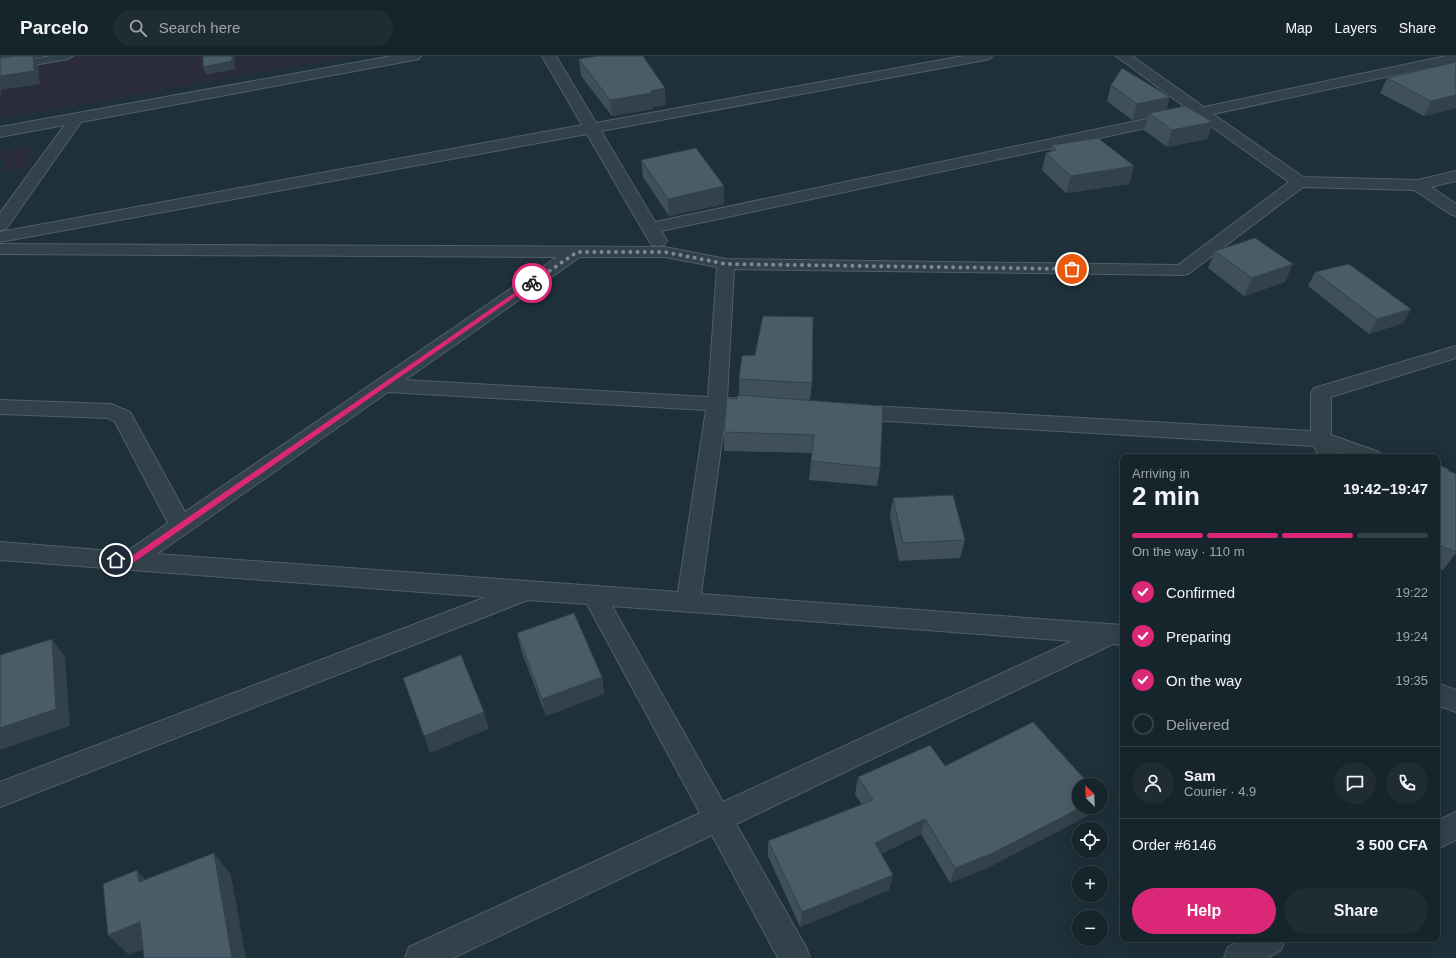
<!DOCTYPE html>
<meta charset="utf-8">
<style>
:root{--surface:#16242b;--page:#1f2c33;--text:#f1f3f6;--muted:#9ea4a9;--line:#354147;--accent:#db2777}
body{margin:0;font-family:Helvetica,sans-serif;background:var(--page);color:var(--text);height:100vh;display:flex;flex-direction:column;font-size:15px;white-space:nowrap}
*{box-sizing:border-box;margin:0}
p{font-size:13px;color:var(--muted)}
.icon{flex:none;width:22px;height:22px;fill:none;stroke:currentColor;stroke-width:2;stroke-linecap:round;stroke-linejoin:round}
.map{position:relative;flex:1;overflow:hidden}
.panel{position:absolute;left:1120px;top:398px;width:320px;height:488px;display:flex;flex-direction:column;background:var(--surface);border-radius:8px;box-shadow:0 4px 16px #0002,0 0 0 1px var(--line)}
.panel>*{flex:none}
.needle{width:26px;rotate:336deg}
.fabs{position:absolute;left:1072px;top:722px;display:grid;gap:8px}
.fabs a{display:grid;place-items:center;width:36px;height:36px;border-radius:50%;background:var(--surface);box-shadow:0 4px 16px #0002,0 0 0 1px var(--line);font-size:20px}
.pin{position:absolute;display:grid;place-items:center;width:34px;height:34px;color:#fff;margin:-17px;border:2px solid #fff;border-radius:50%;box-shadow:0 1px 4px #0007}
.courier{position:absolute;display:grid;place-items:center;width:40px;height:40px;margin:-20px;border:3px solid #db2777;border-radius:50%;background:#fff;color:#222;box-shadow:0 1px 5px #0007}
.summary em{font-style:normal;font-weight:600}
.summary div{display:flex;flex-direction:column-reverse}
.summary{display:flex;align-items:center;justify-content:space-between;height:68px;padding:0 12px}
h1{font-size:26px;font-weight:600;line-height:30px}
.bar{display:grid;grid-template-columns:repeat(4,1fr);gap:6px 4px;align-content:center;height:48px;padding:0 12px}
.bar i{height:5px;border-radius:3px;background:var(--line)}
.bar .active{background:var(--accent)}
.bar p{grid-column:span 4}
.line{display:flex;align-items:center;gap:10px;padding:0 12px;border-top:1px solid var(--line)}
.line div{flex:1}
.round{display:grid;place-items:center;flex:none;width:42px;height:42px;border-radius:21px;background:var(--page)}
ol{padding:0 12px;list-style:none}
li{display:flex;align-items:center;gap:12px;height:44px}
li p{margin-inline-start:auto}
li .icon{padding:4px;border-radius:50%;background:var(--accent);color:#fff;stroke-width:4}
li:last-child{color:var(--muted)}
li i{width:22px;height:22px;border:2px solid var(--line);border-radius:50%}
.primary-button{display:flex;gap:8px;margin-top:auto;padding:8px 12px}
.primary-button a{flex:1;height:46px;border-radius:24px;background:var(--accent);color:#fff;font-size:16px;font-weight:600;line-height:46px;text-align:center}
.primary-button a+a{background:var(--page);color:var(--text)}
header{display:flex;align-items:center;gap:24px;box-sizing:border-box;height:56px;padding:0 20px;background:var(--surface);border-bottom:1px solid var(--line)}
header strong{font-size:19px}
nav{display:flex;gap:22px;margin-inline-start:auto;font-size:14px}
.search{width:280px;height:36px;background:var(--page);display:flex;align-items:center;gap:10px;box-sizing:border-box;padding:0 14px;border-radius:22px;color:var(--muted);font-size:15px}
.map>svg:first-child{display:block}
</style>
<header>
<strong>Parcelo</strong>
<div class="search"><svg class="icon" aria-label="search" viewBox="0 0 24 24"><circle cx="10" cy="10" r="6"/><path d="M15 15l6 6"/></svg>Search here</div>
<nav><a>Map</a><a>Layers</a><a>Share</a></nav>
</header>
<div class="map">
<svg width="1456" height="902" viewBox="0 0 1456 902">
<rect width="100%" height="100%" fill="#1e3039"/>
<!-- medical -->
<g fill="#2a2c3a">
<path d="M0,0H352L0,63Z"/>
<path d="M30,90V111L4,116V101L0,102V95Z"/>
</g>
<g fill="none" stroke-linecap="round" stroke-linejoin="round">
<!-- service casing -->
<g stroke="#505f68" stroke-width="2">
<path id="service" d="M51,0H73L68,3L0,15V9Z"/>
</g>
<!-- minor casing -->
<g stroke="#505f68" stroke-width="2">
<g id="minor">
<path d="M542,0H556L596,67L963,0H992L990,3L985,4L601,75L655,166L1189,54L1116,0H1132L1204,51L1446,0H1456V6L1213,58L1303,121L1418,124L1456,115V125L1431,131L1456,148V160L1450,158L1414,134L1303,131L1188,218L1182,219L734,213L727,342L757,343L764,345L767,350L764,355L757,357L726,355L701,538L1123,569V589L1113,588L736,768L806,891L810,902H778L712,779L453,902H405L409,891L700,757L587,548L528,544L0,751V726L486,541L0,504V486L126,496L168,467L115,366L108,362L0,358V344L111,348L130,356L185,456L557,201L0,198V188L665,191L726,203L1178,209L1289,126L1198,61L661,175L667,185L664,189L658,190L652,189L649,185L587,78L0,186V176L582,69ZM580,201H665L717,211L708,341L405,324ZM388,336L706,354L678,536L157,498ZM612,550L1072,585L723,746Z"/>
<path d="M77,58L82,59L84,62L6,173L0,174V157L72,59Z"/>
<path d="M1456,290V302L1331,341V379L1379,396L1383,401H1350L1337,396L1335,401H1319L1314,390L853,363L846,361L843,356L846,351L853,349L1311,375V337L1314,332Z"/>
<path d="M1437,627L1456,634V656L1437,649Z"/>
<path d="M1456,756V784L1437,793V765Z"/>
<path d="M1242,883H1285L1281,894L1267,902H1224L1228,891Z"/>
</g>
</g>
<!-- tertiary casing -->
<g stroke="#505f68" stroke-width="2">
<path id="tertiary" d="M392,0H421L419,3L414,4L0,81V71Z"/>
</g>
<!-- service -->
<use href="#service" fill="#32414a" fill-rule="evenodd"/>
<!-- minor -->
<use href="#minor" fill="#32414a" fill-rule="evenodd"/>
<!-- tertiary -->
<use href="#tertiary" fill="#32414a" fill-rule="evenodd"/>
</g>
<!-- wall -->
<g fill="#3f505a">
<path d="M579,3L666,49L653,51V53L612,60L581,20Z"/>
<path d="M1456,6V52L1424,60L1380,37L1387,22Z"/>
<path d="M1111,29L1170,41L1166,54L1213,66L1207,83L1167,91L1144,74L1148,61L1132,64L1107,45Z"/>
<path d="M1052,89L1134,110L1129,128L1066,137L1042,114L1046,97L1051,95Z"/>
<path d="M641,104L724,148L669,160L643,121Z"/>
<path d="M1215,195L1285,226L1244,240L1208,212Z"/>
<path d="M1315,216L1411,253L1403,267L1369,278L1308,230Z"/>
<path d="M739,323L812,327L810,344L880,412L877,430L809,424L812,397L724,395V376L739,339Z"/>
<path d="M1437,408L1449,415L1456,418V497L1443,514L1437,511Z"/>
<path d="M893,442L965,484L960,502L899,505L890,460Z"/>
<path d="M517,577L602,621L604,638L546,660L521,594Z"/>
<path d="M945,710L1093,757L987,812L950,827L921,778L881,798L893,819L889,834L800,871L768,800V785L862,749L855,738L858,721Z"/>
</g>
<!-- shaded-wall -->
<g fill="#33414a">
<path d="M0,0H38V1H35L38,10L40,28L1,34V40H0Z"/>
<path d="M232,0H234L235,13L206,19L203,11Z"/>
<path d="M665,32L666,49L653,51V53L612,60L610,44L651,35Z"/>
<path d="M1456,39V52L1424,60L1431,45Z"/>
<path d="M1170,41L1165,57H1149L1148,61L1132,64L1137,48Z"/>
<path d="M1213,66L1207,83L1167,91L1172,74Z"/>
<path d="M1134,110L1129,128L1066,137L1071,120Z"/>
<path d="M724,130V148L669,160L668,143Z"/>
<path d="M1293,208L1285,226L1244,240L1252,222Z"/>
<path d="M1411,253L1403,267L1369,278L1377,263Z"/>
<path d="M52,583L65,601L70,670L0,694V672Z"/>
<path d="M602,621L604,638L546,660L542,643Z"/>
<path d="M484,656L489,673L430,697L424,680Z"/>
<path d="M1082,751H1096L1093,757L987,812L950,827L955,812Z"/>
<path d="M925,763L921,778L872,802L875,787Z"/>
<path d="M214,797L231,819L246,902H232Z"/>
<path d="M137,814L157,836L139,826Z"/>
<path d="M893,819L889,834L800,871L802,856Z"/>
<path d="M140,866L160,887L129,899L108,879Z"/>
</g>
<!-- building -->
<g fill="#495d69" stroke="#33414a">
<path d="M14,0H33L34,15L0,20V2Z"/>
<path d="M203,0H232V5L203,11Z"/>
<path d="M597,0H643L665,32L651,35L652,37L610,44L579,3Z"/>
<path d="M1456,6V39L1431,45L1387,22Z"/>
<path d="M1122,12L1170,41L1137,48L1111,29Z"/>
<path d="M1185,50L1213,66L1172,74L1149,57Z"/>
<path d="M1098,82L1134,110L1071,120L1046,97L1056,94L1052,89Z"/>
<path d="M696,92L724,130L668,143L641,104Z"/>
<path d="M1255,182L1293,208L1252,222L1215,195Z"/>
<path d="M1349,208L1411,253L1377,263L1315,216Z"/>
<path d="M763,260L813,261L812,327L739,323L742,300L755,299Z"/>
<path d="M738,339L883,350L880,412L811,405L814,379L724,376L727,342L737,343Z"/>
<path d="M1437,408L1448,413L1449,415L1456,418V496L1437,488Z"/>
<path d="M953,439L965,484L903,487L893,442Z"/>
<path d="M574,557L602,621L542,643L517,577Z"/>
<path d="M52,583L56,653L0,672V599Z"/>
<path d="M461,599L484,656L424,680L403,622Z"/>
<path d="M1033,666L1090,729H1079V751H1082L993,797L955,812L925,763L875,787L893,819L802,856L768,785L873,744L858,721L930,689L945,710Z"/>
<path d="M214,797L232,902H144L140,866L108,879L103,828L137,814L139,826Z"/>
</g>
<!-- route -->
<path fill="#db2777" d="M530,226L535,227L133,507L113,506L112,504L116,501L129,502Z"/>
<g fill="none" stroke-linecap="round" stroke-linejoin="round">
<!-- done -->
<path stroke="#7a8b95" stroke-width="4" stroke-dasharray="0 7.2" d="M532,227L577,196H665L726,208L1072,213"/>
</g>
</svg>
<div class="fabs">
<a><svg class="needle" viewBox="-14 -14 28 28"><path d="M0-13l5 13h-10z" fill="#e53935"/><path d="M0 13l5-13h-10z" fill="#9ea4a9"/></svg></a>
<a><svg class="icon" aria-label="locate" viewBox="0 0 24 24"><circle cx="12" cy="12" r="6"/><path d="M12 2v4M12 18v4M2 12h4M18 12h4"/></svg></a>
<a>+</a>
<a>−</a>
</div>
<div class="pin" style="left:1072px;top:213px;background:#ea580c"><svg class="icon" aria-label="bag" viewBox="0 0 24 24"><path d="M5 8h14l-1 12H6zM9 8a3 3 0 0 1 6 0"/></svg></div>
<div class="pin" style="left:116px;top:504px;background:#1f2937"><svg class="icon" aria-label="home" viewBox="0 0 24 24"><path d="M3 11l9-7 9 7M6 9v11h12V9"/></svg></div>
<div class="courier" style="left:532px;top:227px"><svg class="icon" aria-label="bike" viewBox="0 0 24 24"><circle cx="6" cy="16" r="4"/><circle cx="18" cy="16" r="4"/><path d="M6 16l4-8h5l3 8M10 8l3 8H6M13 5h3"/></svg></div>
<section class="panel">
<div class="summary"><div><h1>2 min</h1><p>Arriving in</p></div><em>19:42–19:47</em></div>
<div class="bar"><i class="active"></i><i class="active"></i><i class="active"></i><i></i><p>On the way · 110 m</p></div>
<ol>
<li><svg class="icon" aria-label="check" viewBox="0 0 24 24"><path d="M5 12l5 5 9-10"/></svg>Confirmed<p>19:22</p></li>
<li><svg class="icon" aria-label="check" viewBox="0 0 24 24"><path d="M5 12l5 5 9-10"/></svg>Preparing<p>19:24</p></li>
<li><svg class="icon" aria-label="check" viewBox="0 0 24 24"><path d="M5 12l5 5 9-10"/></svg>On the way<p>19:35</p></li>
<li><i></i>Delivered</li>
</ol>
<div class="line" style="height:72px"><a class="round"><svg class="icon" aria-label="person" viewBox="0 0 24 24"><circle cx="12" cy="8" r="4"/><path d="M4 21q1-7 8-7t8 7"/></svg></a><div><b>Sam</b><p>Courier · 4.9</p></div><a class="round"><svg class="icon" aria-label="chat" viewBox="0 0 24 24"><path d="M4 5h16v11H9l-5 4z"/></svg></a><a class="round"><svg class="icon" aria-label="phone" viewBox="0 0 24 24"><path d="M5 4h4l2 5-3 2q2 4 5 5l2-3 5 2v4C11 20 4 13 5 4z"/></svg></a></div>
<div class="line" style="height:52px"><div>Order #6146</div><b>3 500 CFA</b></div>
<div class="primary-button"><a>Help</a><a>Share</a></div>
</section>
</div>
